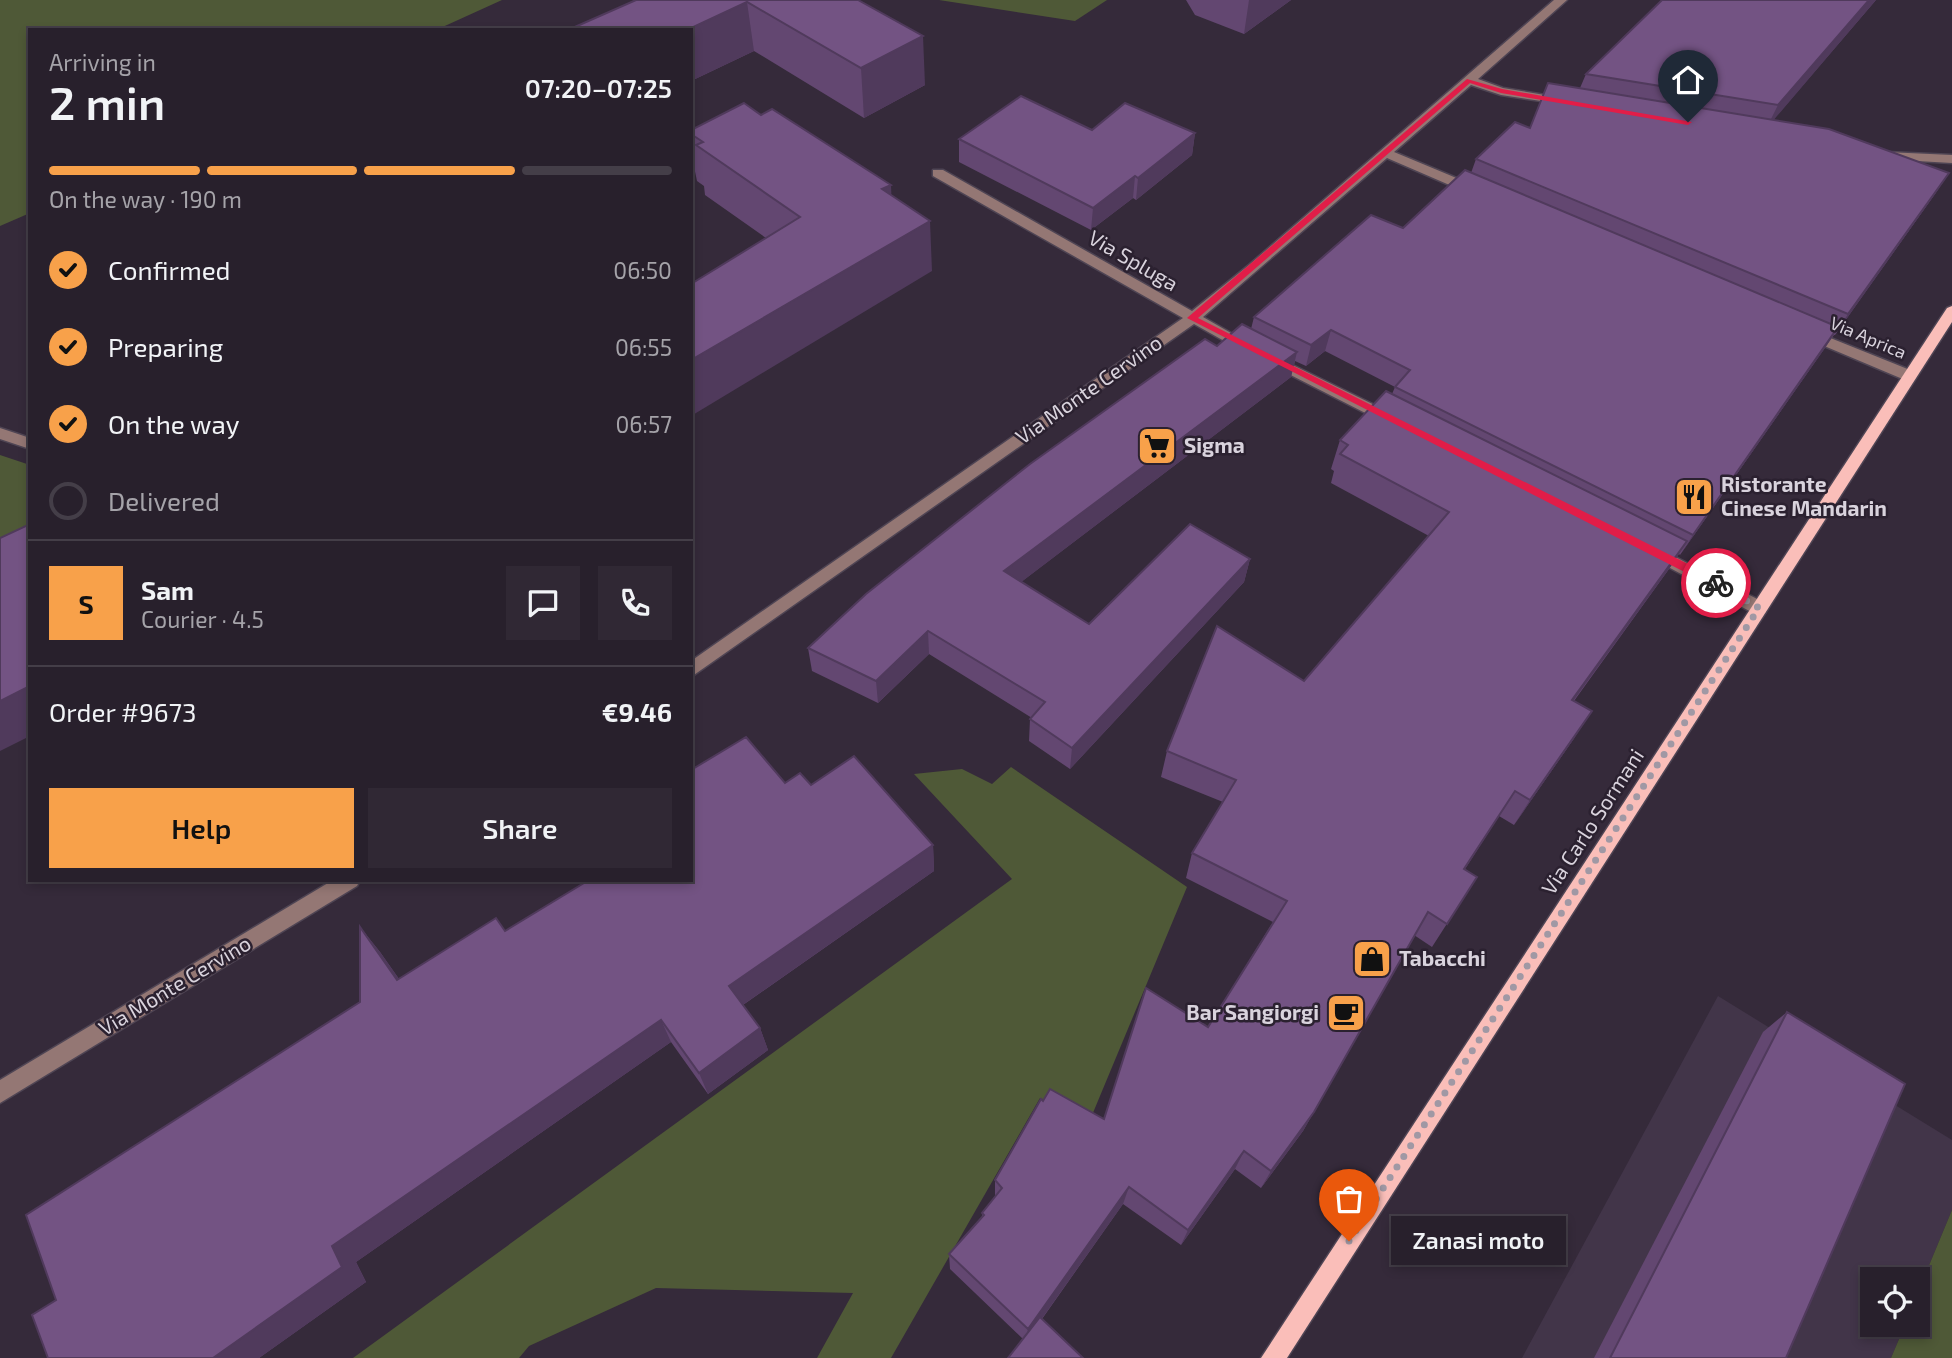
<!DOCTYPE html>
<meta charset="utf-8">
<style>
:root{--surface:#28202c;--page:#302834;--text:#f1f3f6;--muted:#a5a3a9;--line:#443e48;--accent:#f8a14a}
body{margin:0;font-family:"Exo 2",sans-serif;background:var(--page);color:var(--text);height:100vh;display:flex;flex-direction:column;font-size:26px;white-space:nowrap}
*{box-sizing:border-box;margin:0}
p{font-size:23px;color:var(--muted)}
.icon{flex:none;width:38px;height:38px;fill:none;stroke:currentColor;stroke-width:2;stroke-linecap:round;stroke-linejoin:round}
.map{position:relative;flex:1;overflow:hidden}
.sheet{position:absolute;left:28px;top:28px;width:665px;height:854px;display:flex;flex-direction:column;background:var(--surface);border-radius:0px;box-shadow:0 4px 10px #0003,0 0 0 2px var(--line)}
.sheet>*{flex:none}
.buttons{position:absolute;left:1860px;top:1267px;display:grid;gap:14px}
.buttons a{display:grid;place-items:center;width:70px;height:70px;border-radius:0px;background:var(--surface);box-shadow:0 4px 10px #0003,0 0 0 2px var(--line);font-size:35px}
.pin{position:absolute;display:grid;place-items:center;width:60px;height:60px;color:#fff;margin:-72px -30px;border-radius:50% 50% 50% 0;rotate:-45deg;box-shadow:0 0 7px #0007}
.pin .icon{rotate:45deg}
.courier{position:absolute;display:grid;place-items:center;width:70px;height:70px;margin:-35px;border:5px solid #e11d48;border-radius:50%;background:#fff;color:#222;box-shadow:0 2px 9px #0007}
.bubble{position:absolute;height:49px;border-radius:0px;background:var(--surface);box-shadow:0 4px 10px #0003,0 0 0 2px var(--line);font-size:23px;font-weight:600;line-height:49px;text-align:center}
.summary em{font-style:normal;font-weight:600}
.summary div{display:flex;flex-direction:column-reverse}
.summary{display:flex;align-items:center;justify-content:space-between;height:119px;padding:0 21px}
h1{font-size:46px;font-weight:600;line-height:52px}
.bar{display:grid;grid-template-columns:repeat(4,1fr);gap:10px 7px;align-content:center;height:84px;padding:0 21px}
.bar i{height:9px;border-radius:5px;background:var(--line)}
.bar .current{background:var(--accent)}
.bar p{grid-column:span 4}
.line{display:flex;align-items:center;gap:18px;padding:0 21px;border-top:2px solid var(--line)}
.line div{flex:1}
.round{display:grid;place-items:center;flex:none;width:74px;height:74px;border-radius:0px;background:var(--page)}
ol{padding:0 21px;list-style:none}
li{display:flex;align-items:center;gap:21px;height:77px}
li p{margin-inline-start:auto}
li .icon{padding:7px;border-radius:50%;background:var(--accent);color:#111;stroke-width:4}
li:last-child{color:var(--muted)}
li i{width:38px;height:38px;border:4px solid var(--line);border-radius:50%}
.primary-button{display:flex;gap:14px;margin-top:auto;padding:14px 21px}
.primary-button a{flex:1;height:80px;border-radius:0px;background:var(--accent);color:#111;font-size:28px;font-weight:600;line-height:80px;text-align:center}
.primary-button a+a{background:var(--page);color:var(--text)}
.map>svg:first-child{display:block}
</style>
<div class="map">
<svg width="1952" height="1358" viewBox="0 0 1952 1358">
<rect width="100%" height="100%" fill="#352a3a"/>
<!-- built -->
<path fill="#423549" d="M1718,996L1952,1140V1210L1918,1292V1279H1872V1325H1905L1891,1358H1522Z"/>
<!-- green -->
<g fill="#4f5937">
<path d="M0,0H502L436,30H30V213L0,226Z"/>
<path d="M939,0H1107L1075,21Z"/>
<path d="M0,455L30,465V569L0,583Z"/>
<path d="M1011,767L1187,887L1090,1120L1040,1098L891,1358H817L853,1293L656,1288L529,1346L519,1358H353L1012,879L914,774L962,769L992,784Z"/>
<path d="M1952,1210V1358H1891L1905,1325H1918V1292Z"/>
</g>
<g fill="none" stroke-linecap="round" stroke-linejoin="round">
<!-- minor casing -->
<g stroke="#4f4554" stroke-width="3">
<g id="minor">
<path d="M1554,0H1567L1478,79L1503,88L1569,99V105L1501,95L1471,85L1394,152L1478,187V193H1468L1387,158L1203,317L1252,345V351H1242L1194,324L691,677V661L1183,318L933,176V170H943L1192,311L1249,265Z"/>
<path d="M1886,152L1952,155V163L1882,159L1880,156Z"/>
<path d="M1808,329L1915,372L1917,376L1910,381L1905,380L1803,337V331Z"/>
<path d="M1272,355L1393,414L1396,418L1388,423L1383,422L1267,363V357Z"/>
<path d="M0,428L30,438V449L0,439Z"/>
<path d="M1654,546L1765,603L1767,608L1765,613H1753L1648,556L1646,552L1648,548Z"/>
<path d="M333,880H360L357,886L0,1103V1080Z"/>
</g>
</g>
<!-- major casing -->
<g stroke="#4f4554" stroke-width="3">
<path id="major" d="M1952,306V322L1287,1358H1261L1947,308Z"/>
</g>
<!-- minor -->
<use href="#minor" fill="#947774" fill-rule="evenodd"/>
<!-- major -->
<use href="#major" fill="#fabeb9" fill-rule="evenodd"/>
</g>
<!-- wall -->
<g fill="#634771">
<path d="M636,0H858L925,85L864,118L754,51L691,81V30Z"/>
<path d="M1186,0H1291L1244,34L1195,15Z"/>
<path d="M1876,0L1773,120L1949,173L1935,194L1835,335H1834L1680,555L1679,554L1669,569L1574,701L1575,737L1514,825L1499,816L1465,869L1477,877L1432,947L1414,935L1303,1131L1261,1188L1235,1169L1181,1245L1123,1204L1042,1319L1023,1339L950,1269L949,1254L982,1218V1213L995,1197V1180L1043,1101L1104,1119L1208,1027L1273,922L1186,878L1192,853L1223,802L1161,777L1167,751L1304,681L1429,536L1331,483L1334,471L1331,469L1340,440L1392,394L1395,387L1325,351L1306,366L1295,361L1291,377L1021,582L1089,624L1250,559L1244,582L1070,769L1029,741L1030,719L1032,718L929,654L878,703L812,671L808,648L1217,346L1251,329L1254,317L1403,228L1471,173L1476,159L1530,128L1580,88L1586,74Z"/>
<path d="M761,115L891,195L932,271L766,238L705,195L704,186L697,181L691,152V130Z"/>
<path d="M1092,130L1195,133L1192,155L1136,200L1133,198L1091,230L959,162V139Z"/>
<path d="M785,783L811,785L933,845L934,871L743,1005L760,1028L768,1050L708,1094L671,1042L356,1262L366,1282L259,1358H48L56,1300L360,1002V927L380,952L399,979L505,931Z"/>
<path d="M1787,1012L1786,1358H1594L1763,1032Z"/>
</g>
<!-- shaded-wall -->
<g fill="#503a5c">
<path d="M1249,0H1291L1244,34Z"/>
<path d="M1869,0H1876L1766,129L1778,105Z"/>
<path d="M747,2L754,51L691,81V30H687Z"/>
<path d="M923,36L925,85L864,118L861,68Z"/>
<path d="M1195,133L1192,155L1136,200L1138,178Z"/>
<path d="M1949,173L1935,194L1835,335L1848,314Z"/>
<path d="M1135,176L1133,198L1091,230L1093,208Z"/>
<path d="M891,185L893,234L882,189Z"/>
<path d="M930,221L932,271L691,416V360Z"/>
<path d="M1838,327L1825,348L1680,555L1693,535Z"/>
<path d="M1331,330L1325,351L1306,366L1311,345Z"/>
<path d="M1297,352L1291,377L1004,595V571Z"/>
<path d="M1687,541L1669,569L1555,726L1572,700Z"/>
<path d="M1250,559L1244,582L1070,769L1072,748Z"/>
<path d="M928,631L929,654L878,703L876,681Z"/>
<path d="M30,686V736L0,751V701Z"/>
<path d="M1592,711L1575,737L1514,825L1530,800Z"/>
<path d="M1515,791L1499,816L1449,893L1464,869Z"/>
<path d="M933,845L934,871L737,1009L729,986Z"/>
<path d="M360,927L380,952L416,1003L397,980Z"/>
<path d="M661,1020L671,1042L356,1262L366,1282L259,1358H213L332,1246Z"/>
<path d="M760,1028L768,1050L708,1094L699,1073Z"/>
<path d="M1314,1112L1303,1131L1261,1188L1271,1171Z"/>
<path d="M1244,1151L1235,1169L1181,1245L1188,1230Z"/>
<path d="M1129,1187L1123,1204L1026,1341L1028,1329Z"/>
</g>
<!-- building -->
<g fill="#735383" stroke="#503a5c" stroke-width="2">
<path d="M636,0H858L923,36L861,68L747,2L687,30H568Z"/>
<path d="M1662,0H1869L1778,105L1586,74Z"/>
<path d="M1548,83L1829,129L1949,173L1848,314L1476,159L1515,122L1530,128Z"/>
<path d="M1021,96L1092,130L1125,103L1195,133L1138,178L1135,176L1093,208L959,139Z"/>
<path d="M744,103L761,115L772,109L891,185L882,189L930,221L691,360V284L800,217L696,145L703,142L691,134V130Z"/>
<path d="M1465,170L1838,327L1693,535L1395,387L1410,370L1331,330L1311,345L1254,317L1371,215L1403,228Z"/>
<path d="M1242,324L1297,352L1004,571L1089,624L1190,524L1250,559L1072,748L1030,719L1045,702L928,631L876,681L808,648L866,594L1030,464L1205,339L1217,346Z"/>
<path d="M1386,391L1687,541L1572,700L1592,711L1530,800L1515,791L1464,869L1477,877L1447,924L1428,912L1314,1112L1271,1171L1244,1151L1188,1230L1129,1187L1028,1329L949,1254L984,1215L982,1213L1002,1188L995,1180L1041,1099L1043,1101L1050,1089L1104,1119L1146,988L1208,1027L1287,901L1192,853L1236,780L1167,751L1217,626L1304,681L1449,512L1340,454L1348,445L1340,440Z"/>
<path d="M30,524V686L0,701V538Z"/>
<path d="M746,737L785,783L800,773L811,785L854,756L933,845L729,986L760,1028L699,1073L661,1020L332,1246L342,1267L213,1358H48L32,1315L56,1300L26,1215L360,1002V927L397,980L496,918L505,931L589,880H691V770Z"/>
<path d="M1787,1012L1905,1084L1786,1358H1610Z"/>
<path d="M1040,1317L1083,1358H1008Z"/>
</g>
<!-- route -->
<path fill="#e11d48" d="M1467,79L1502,89L1692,122L1688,125L1501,93L1470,83L1198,318L1720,580V586H1712L1187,318Z"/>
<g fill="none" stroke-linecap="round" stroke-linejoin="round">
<!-- done -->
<path stroke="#a098a4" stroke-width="7" stroke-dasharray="0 12.6" d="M1349,1241L1759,608L1716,583"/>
</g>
<!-- icons -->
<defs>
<g id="supermarket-square" transform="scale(2.0125)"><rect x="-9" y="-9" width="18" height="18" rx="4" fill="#f8a14a" stroke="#2b2130"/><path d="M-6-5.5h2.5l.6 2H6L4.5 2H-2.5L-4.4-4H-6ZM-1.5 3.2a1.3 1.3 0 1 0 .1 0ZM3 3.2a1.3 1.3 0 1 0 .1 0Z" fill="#111"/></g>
<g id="restaurant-square" transform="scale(2.0125)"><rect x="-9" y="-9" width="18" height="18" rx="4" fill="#f8a14a" stroke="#2b2130"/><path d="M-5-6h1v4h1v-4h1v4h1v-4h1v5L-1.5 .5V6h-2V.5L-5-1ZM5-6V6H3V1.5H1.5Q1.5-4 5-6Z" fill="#111"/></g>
<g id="shop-square" transform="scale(2.0125)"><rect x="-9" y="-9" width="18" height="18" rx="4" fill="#f8a14a" stroke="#2b2130"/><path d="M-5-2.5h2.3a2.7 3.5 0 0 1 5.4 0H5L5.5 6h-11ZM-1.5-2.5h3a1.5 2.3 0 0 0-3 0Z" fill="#111"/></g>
<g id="cafe-square" transform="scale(2.0125)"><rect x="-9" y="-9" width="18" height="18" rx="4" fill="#f8a14a" stroke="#2b2130"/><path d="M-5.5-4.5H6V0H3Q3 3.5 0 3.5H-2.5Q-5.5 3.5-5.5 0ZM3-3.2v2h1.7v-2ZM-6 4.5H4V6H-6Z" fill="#111"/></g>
</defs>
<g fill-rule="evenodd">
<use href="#supermarket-square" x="1157" y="446"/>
<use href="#restaurant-square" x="1694" y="497"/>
<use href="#shop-square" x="1372" y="959"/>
<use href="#cafe-square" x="1346" y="1013"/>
</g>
<g text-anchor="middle" stroke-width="5" stroke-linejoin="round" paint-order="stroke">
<!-- far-street labels -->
<g font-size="18" fill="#d9d3dd" stroke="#2b2130">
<text transform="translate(1868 338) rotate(23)" y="6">Via Aprica</text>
</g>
<!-- street labels -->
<g font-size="21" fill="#d9d3dd" stroke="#2b2130">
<text transform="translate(1133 261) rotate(30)" y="7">Via Spluga</text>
<text transform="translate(1089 390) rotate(-35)" y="7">Via Monte Cervino</text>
<text transform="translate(1593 822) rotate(-57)" y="7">Via Carlo Sormani</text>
<text transform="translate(175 986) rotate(-31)" y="7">Via Monte Cervino</text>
</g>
<!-- poi labels -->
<g font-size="21" font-weight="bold" fill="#d9d3dd" stroke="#2b2130" text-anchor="start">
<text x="1184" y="453">Sigma</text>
<text x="1721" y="492">Ristorante<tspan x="1721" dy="24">Cinese Mandarin</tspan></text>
<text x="1399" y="966">Tabacchi</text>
<text x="1319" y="1020" text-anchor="end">Bar Sangiorgi</text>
</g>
</g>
</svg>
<div class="buttons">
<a><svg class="icon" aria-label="locate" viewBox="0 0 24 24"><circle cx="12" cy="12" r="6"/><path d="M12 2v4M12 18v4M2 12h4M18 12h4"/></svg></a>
</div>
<div class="pin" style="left:1349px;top:1241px;background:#ea580c"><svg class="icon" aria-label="bag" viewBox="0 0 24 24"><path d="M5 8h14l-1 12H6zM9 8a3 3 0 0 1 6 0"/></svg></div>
<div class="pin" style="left:1688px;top:122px;background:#1f2937"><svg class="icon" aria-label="home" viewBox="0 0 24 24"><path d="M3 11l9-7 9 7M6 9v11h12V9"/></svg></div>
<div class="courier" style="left:1716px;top:583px"><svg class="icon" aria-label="bike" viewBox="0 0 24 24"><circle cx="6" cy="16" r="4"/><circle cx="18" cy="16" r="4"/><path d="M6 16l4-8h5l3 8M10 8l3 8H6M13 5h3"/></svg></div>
<div class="bubble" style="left:1391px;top:1216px;width:175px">Zanasi moto</div>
<section class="sheet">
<div class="summary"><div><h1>2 min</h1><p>Arriving in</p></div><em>07:20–07:25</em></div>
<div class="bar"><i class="current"></i><i class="current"></i><i class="current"></i><i></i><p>On the way · 190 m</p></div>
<ol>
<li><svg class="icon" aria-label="check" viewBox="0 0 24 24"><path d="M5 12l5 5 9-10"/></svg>Confirmed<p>06:50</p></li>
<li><svg class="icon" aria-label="check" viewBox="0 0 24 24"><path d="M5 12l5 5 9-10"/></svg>Preparing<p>06:55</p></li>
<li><svg class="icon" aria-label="check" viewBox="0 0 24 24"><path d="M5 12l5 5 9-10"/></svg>On the way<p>06:57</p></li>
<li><i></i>Delivered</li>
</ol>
<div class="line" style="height:126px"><b class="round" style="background:var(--accent);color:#111">S</b><div><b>Sam</b><p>Courier · 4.5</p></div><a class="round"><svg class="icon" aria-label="chat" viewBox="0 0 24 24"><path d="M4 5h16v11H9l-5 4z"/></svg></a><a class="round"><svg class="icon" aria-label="phone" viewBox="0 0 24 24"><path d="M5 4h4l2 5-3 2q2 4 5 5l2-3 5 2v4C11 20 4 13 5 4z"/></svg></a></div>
<div class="line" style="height:91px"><div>Order #9673</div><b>€9.46</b></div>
<div class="primary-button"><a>Help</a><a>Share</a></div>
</section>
</div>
